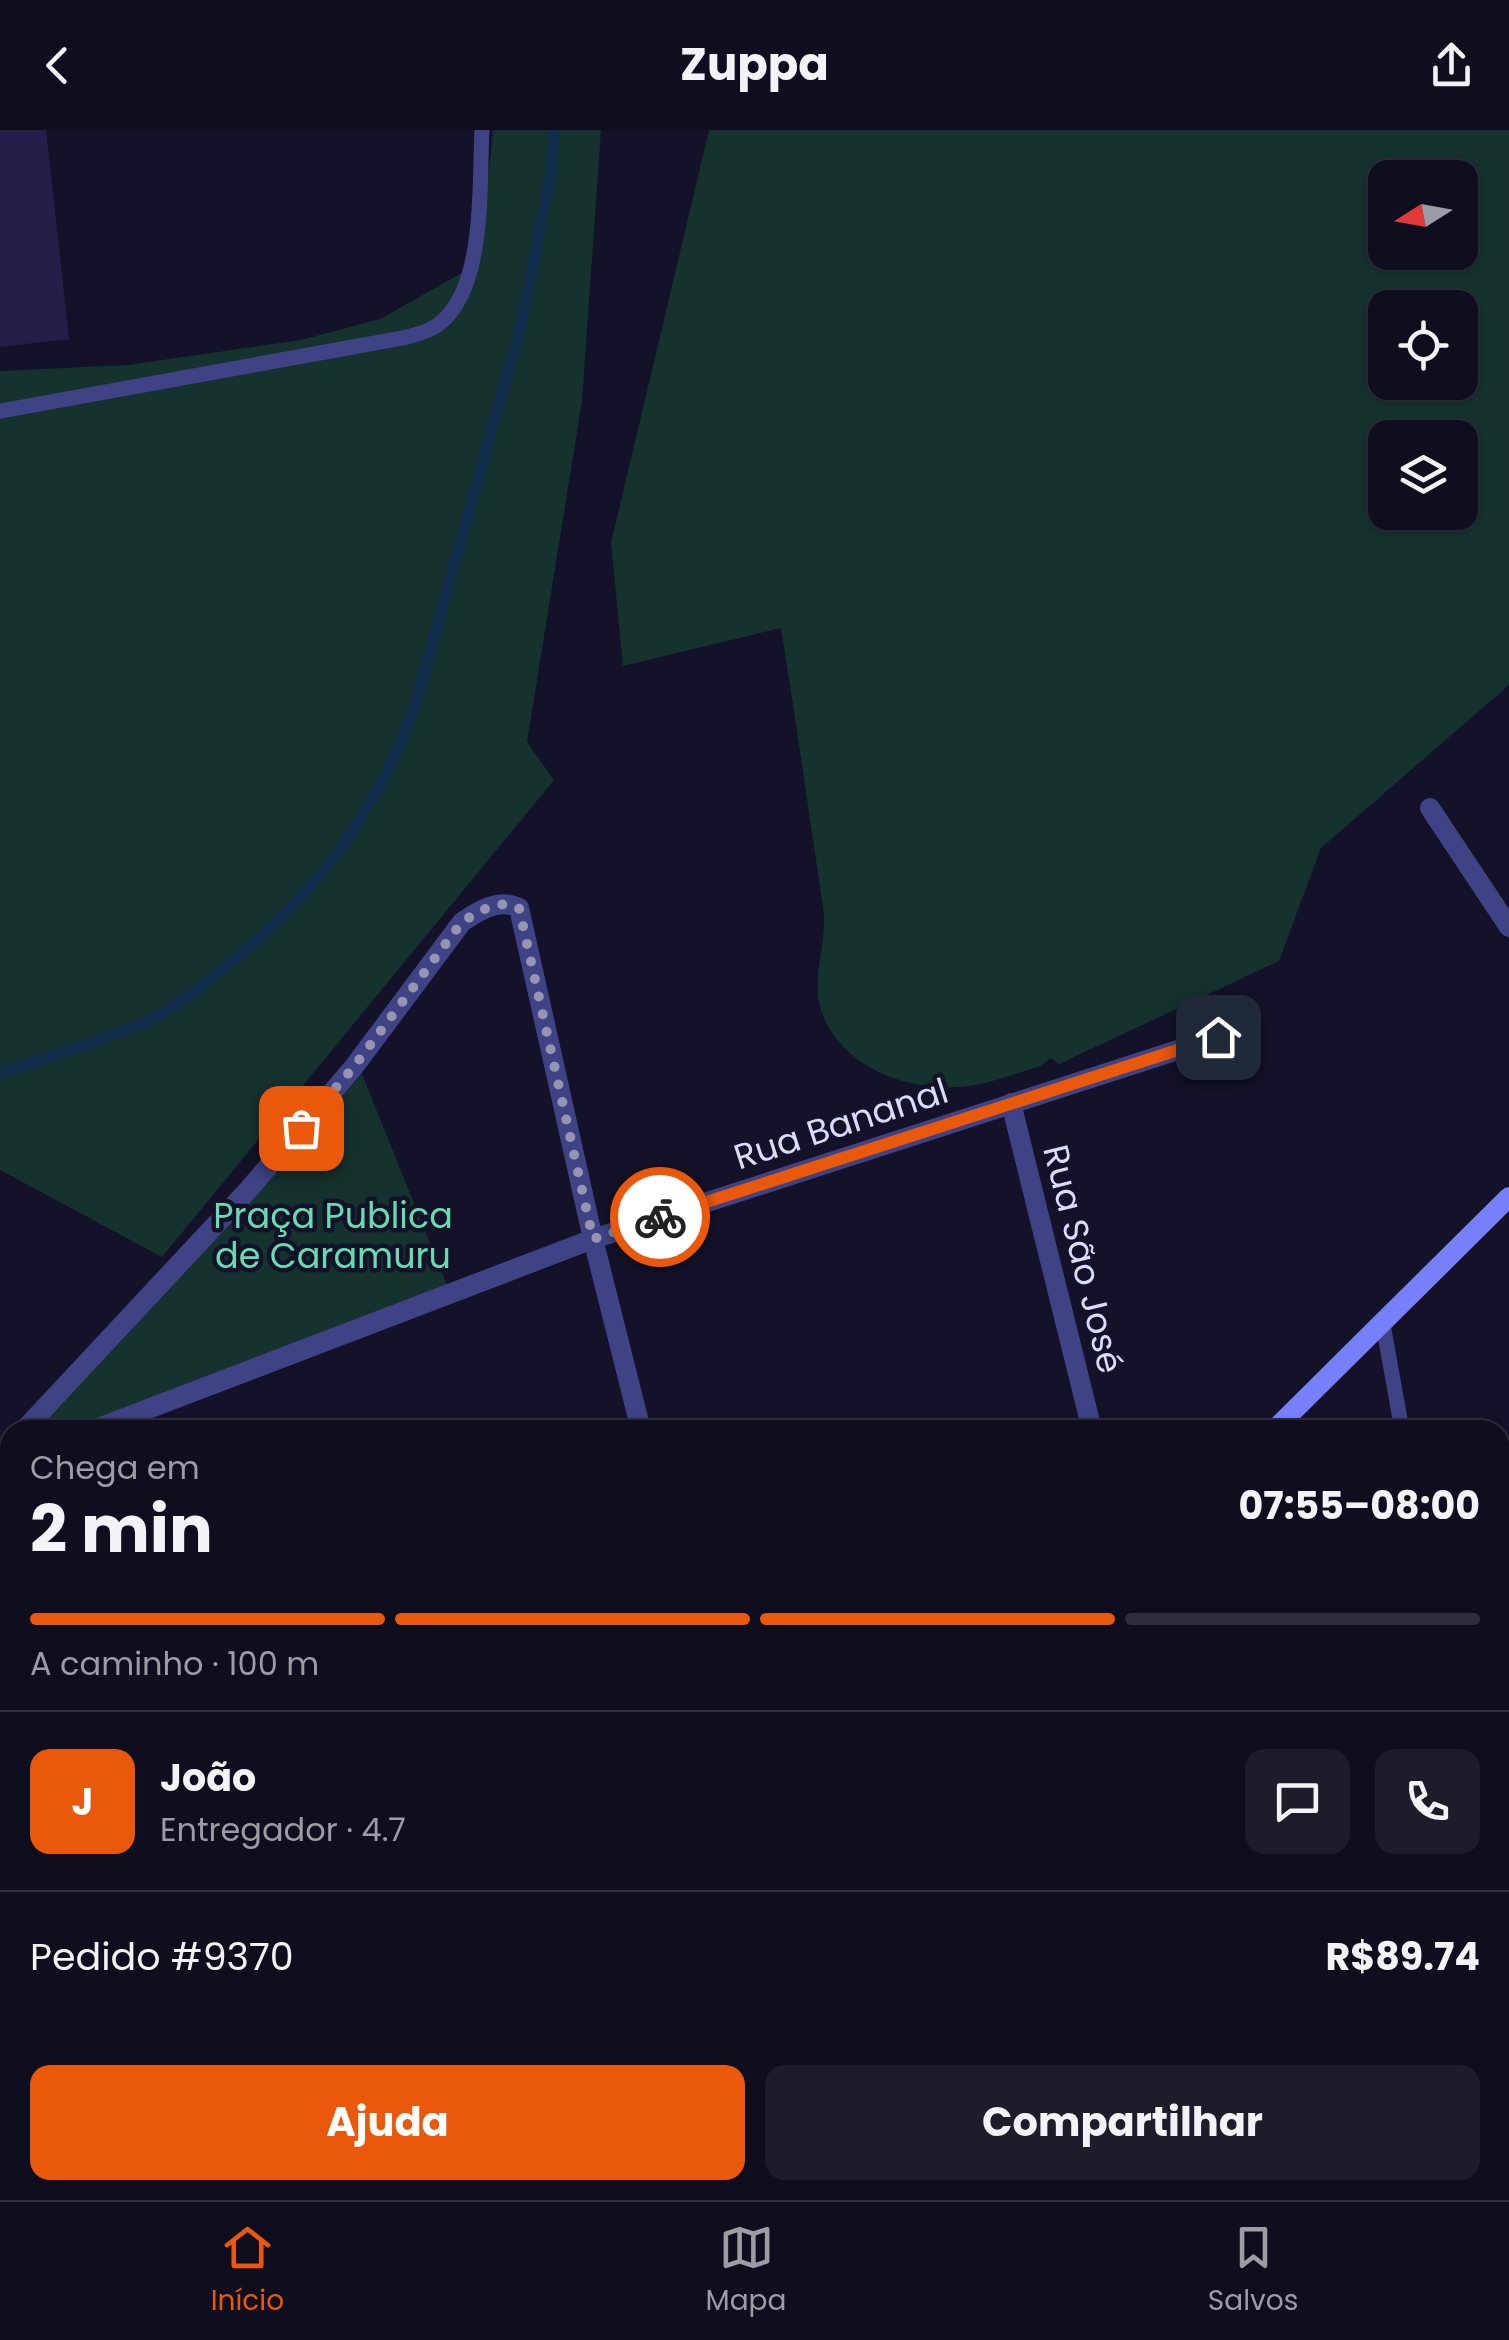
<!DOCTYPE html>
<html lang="pt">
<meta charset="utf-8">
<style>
:root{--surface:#0e0e1e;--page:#1c1c2b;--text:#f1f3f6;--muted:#9b9ca4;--line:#2e2e3c;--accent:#ea580c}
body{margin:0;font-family:Poppins,sans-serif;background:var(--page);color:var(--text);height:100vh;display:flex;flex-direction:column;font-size:38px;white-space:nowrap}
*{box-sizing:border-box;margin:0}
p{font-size:32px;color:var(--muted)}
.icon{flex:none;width:55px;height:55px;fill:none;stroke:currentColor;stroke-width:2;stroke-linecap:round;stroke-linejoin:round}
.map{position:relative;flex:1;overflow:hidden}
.details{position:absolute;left:0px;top:1290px;width:1510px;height:780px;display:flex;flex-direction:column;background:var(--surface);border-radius:30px 30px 0 0;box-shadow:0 2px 8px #0004,0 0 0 2px var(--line)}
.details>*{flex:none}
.needle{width:65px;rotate:259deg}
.controls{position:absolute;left:1368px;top:30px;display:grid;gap:20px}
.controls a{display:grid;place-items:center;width:110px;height:110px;border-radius:20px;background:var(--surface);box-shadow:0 2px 8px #0004,0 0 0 2px var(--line);font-size:50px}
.pin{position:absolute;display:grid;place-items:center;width:85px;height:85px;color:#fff;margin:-42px;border-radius:20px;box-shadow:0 5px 15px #0006}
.courier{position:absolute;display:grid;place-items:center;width:100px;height:100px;margin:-50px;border:8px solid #ea580c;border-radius:50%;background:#fff;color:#222;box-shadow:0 2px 12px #0007}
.head em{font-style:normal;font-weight:700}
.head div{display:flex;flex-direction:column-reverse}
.head{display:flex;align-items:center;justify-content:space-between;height:170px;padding:0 30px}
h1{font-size:65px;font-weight:700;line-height:75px}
.bar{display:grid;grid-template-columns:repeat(4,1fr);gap:15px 10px;align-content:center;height:120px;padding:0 30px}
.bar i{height:12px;border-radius:8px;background:var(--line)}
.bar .current{background:var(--accent)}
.bar p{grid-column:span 4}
.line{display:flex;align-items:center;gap:25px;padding:0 30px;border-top:2px solid var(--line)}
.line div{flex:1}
.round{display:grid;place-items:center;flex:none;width:105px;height:105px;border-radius:20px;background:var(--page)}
.cta{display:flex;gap:20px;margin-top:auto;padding:20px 30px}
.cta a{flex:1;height:115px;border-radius:20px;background:var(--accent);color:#fff;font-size:40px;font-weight:700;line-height:115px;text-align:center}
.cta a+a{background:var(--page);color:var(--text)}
header{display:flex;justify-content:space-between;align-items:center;height:130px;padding:0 30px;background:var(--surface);font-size:45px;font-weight:700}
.dock{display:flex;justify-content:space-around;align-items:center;height:140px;border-top:2px solid var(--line);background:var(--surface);font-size:28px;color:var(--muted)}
.dock a{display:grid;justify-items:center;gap:5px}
.dock .current{color:var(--accent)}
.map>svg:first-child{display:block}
</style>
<header><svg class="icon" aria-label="back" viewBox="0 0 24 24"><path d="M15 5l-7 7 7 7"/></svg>Zuppa<svg class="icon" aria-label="share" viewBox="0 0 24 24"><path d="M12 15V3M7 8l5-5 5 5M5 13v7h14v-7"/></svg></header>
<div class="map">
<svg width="1509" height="2070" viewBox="0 0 1509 2070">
<rect width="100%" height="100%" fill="#131228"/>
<!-- green -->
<g fill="#15322e" fill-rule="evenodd">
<path d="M493,0H601L582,271L527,612L554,650L162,1127L0,1040V241L128,235L301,210L380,189L469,139L480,126Z"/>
<path d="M709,0H1509V555L1321,718L1279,831L1059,934L1050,928L1041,936C1015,943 986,956 960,957C906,961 842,937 822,883C809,848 829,812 823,777C809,684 796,591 781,498L623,536L611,413ZM1385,48H1460V122H1385ZM1385,178H1460V252H1385ZM1385,308H1460V382H1385Z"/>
<path d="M362,944L447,1155L78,1300H32Z"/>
</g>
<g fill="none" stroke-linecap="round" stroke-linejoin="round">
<!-- stream -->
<path stroke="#122d4c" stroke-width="11" d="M0,944C50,926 103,911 152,889C174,878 195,861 215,845C308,774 374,689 414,579L522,192L551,43L555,0"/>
</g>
<!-- building -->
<path fill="#231f48" d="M0,0H46L69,209L0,217Z"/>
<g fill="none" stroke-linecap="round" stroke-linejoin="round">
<!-- path -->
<path stroke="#37b5a1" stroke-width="6" stroke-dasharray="5 8" stroke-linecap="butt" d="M1500,1900L1509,1886"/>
<!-- lane -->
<g stroke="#3f4385" stroke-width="15">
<path d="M0,281L364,215C387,210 420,208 439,194C486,158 479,55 482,0"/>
<path d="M1383,1194L1402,1300"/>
</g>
<!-- street -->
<g stroke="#3f4385" stroke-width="20">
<path d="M1430,678L1509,797"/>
<path d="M1011,973L1092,1300"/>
<path d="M24,1300L249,1059L353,938L462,792C480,780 499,768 519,778L593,1109L641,1300"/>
<path d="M93,1300L593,1109L1218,907"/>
<path d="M0,1325L10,1315"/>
<path d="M1500,1834L1509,1817"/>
<path d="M1500,2008L1509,2009"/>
<path d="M473,2060L474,2070"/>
<path d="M696,2060L697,2070"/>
<path d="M933,2060L934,2070"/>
<path d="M1210,2060L1211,2070"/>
<path d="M1475,2060L1477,2070"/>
<path d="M23,2070L47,2060"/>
<path d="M226,2070L240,2060"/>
</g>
<!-- secondary -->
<g stroke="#7780f8" stroke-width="20">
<path d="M1274,1300L1509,1067"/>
<path d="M1500,1479L1509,1485"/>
<path d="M0,1741L10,1738"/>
</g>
</g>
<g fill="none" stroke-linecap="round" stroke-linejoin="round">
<!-- done -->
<path stroke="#9595b2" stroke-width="10" stroke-dasharray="0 18" d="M301,998L353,938L462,792C480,781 499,768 519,778L593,1109L660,1087"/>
<!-- route -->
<path stroke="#ea580c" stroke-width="12" d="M660,1087L1218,907"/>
</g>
<g text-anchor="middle" stroke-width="9" stroke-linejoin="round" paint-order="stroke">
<!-- street labels -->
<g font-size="35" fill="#dbdbfd" stroke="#131228">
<text transform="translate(841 994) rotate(-18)" y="12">Rua Bananal</text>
<text transform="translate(1083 1129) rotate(76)" y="12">Rua São José</text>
</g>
<!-- park labels -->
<g font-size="35" fill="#69dbb3" stroke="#131228">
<text x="333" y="1098">Praça Publica<tspan x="333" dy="40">de Caramuru</tspan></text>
</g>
</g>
</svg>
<div class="controls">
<a><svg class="needle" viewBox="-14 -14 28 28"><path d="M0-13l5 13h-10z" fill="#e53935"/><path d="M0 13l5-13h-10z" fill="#9b9ca4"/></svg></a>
<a><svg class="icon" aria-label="locate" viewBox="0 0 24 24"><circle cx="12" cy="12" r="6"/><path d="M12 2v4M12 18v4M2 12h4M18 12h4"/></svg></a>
<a><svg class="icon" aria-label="layers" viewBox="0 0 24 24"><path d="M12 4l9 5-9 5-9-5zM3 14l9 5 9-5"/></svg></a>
</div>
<div class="pin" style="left:301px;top:998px;background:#ea580c"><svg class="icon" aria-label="bag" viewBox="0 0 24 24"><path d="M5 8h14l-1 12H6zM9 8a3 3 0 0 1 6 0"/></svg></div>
<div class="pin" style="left:1218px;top:907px;background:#1f2937"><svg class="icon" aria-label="home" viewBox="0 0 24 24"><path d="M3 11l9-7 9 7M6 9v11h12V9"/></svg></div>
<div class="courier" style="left:660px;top:1087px"><svg class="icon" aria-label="bike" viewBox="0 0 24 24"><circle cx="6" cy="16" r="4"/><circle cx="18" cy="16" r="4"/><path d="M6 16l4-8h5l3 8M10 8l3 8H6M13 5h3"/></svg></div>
<section class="details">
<div class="head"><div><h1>2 min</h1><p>Chega em</p></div><em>07:55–08:00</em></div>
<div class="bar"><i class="current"></i><i class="current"></i><i class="current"></i><i></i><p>A caminho · 100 m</p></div>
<div class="line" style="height:180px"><b class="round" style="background:var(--accent);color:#fff">J</b><div><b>João</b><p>Entregador · 4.7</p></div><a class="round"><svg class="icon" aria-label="chat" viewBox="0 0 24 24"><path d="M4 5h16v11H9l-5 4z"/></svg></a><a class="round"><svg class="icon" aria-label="phone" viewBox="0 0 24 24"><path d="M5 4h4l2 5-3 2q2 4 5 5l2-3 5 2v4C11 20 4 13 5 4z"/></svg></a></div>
<div class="line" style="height:130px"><div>Pedido #9370</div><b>R$89.74</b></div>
<div class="cta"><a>Ajuda</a><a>Compartilhar</a></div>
</section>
</div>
<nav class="dock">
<a class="current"><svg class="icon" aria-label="home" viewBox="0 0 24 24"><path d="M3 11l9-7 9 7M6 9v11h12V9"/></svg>Início</a>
<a><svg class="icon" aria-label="map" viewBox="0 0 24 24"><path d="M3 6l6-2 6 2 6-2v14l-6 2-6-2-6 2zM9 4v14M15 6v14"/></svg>Mapa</a>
<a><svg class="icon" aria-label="saved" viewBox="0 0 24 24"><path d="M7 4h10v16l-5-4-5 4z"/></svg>Salvos</a>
</nav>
